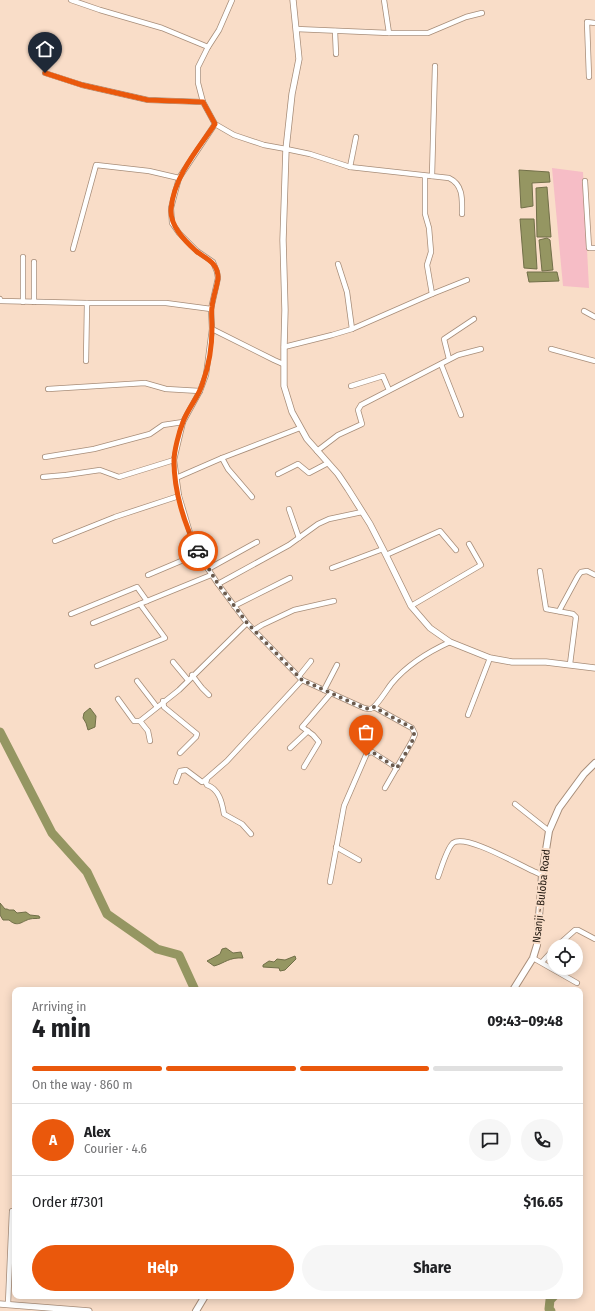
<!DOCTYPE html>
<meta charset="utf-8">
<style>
:root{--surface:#fff;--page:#f6f6f6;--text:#202124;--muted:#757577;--line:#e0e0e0;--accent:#ea580c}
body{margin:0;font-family:"Fira Sans Condensed",sans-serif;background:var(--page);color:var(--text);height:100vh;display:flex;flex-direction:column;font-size:15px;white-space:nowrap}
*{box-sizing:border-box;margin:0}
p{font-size:13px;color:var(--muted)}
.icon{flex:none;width:22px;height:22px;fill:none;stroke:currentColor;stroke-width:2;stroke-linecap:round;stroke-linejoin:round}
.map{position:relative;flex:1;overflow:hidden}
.sheet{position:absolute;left:12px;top:987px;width:571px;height:312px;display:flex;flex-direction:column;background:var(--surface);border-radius:8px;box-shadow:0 2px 10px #0003}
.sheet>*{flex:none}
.tools{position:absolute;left:547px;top:939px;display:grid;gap:8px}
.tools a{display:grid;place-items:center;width:36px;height:36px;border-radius:50%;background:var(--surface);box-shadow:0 2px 10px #0003;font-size:20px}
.pin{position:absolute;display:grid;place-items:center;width:34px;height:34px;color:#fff;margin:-41px -17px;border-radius:50% 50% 50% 0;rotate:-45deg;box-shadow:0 0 4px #0007}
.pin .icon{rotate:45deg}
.courier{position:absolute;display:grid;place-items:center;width:40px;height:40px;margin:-20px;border:3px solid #ea580c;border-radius:50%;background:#fff;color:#222;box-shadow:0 1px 5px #0007}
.head em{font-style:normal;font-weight:700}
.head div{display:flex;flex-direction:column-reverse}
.head{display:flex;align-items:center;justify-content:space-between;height:68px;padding:0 20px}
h1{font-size:26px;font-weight:700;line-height:30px}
.bar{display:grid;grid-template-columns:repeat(4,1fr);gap:6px 4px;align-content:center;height:48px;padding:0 20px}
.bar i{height:5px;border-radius:3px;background:var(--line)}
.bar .selected{background:var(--accent)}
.bar p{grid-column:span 4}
.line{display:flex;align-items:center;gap:10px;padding:0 20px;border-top:1px solid var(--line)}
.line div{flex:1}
.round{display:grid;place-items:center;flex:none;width:42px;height:42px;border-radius:21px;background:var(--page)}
.action{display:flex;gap:8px;margin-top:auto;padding:8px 20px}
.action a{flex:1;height:46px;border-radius:24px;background:var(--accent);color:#fff;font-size:16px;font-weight:700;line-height:46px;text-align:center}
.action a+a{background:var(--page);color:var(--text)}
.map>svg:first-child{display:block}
</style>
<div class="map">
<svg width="595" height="1311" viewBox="0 0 595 1311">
<rect width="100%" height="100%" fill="#f9ddc8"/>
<!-- green -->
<path fill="#f6bdc6" d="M552,168L583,172L589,288L563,286Z"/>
<!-- water -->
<g fill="#959662" stroke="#716f48">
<path d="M519,170L549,172L550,182L532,183L533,206L521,208Z"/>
<path d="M547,187L551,237H537L536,188Z"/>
<path d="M520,219H534L537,269L524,268Z"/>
<path d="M547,238L550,240L553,270L542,271L539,240Z"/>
<path d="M527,272H557L559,281L529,282Z"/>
<path d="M90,708L96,716L95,727L88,730L86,723L83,718L84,713Z"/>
<path d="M0,903L5,909H7L9,910H14L17,913L26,912L30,915L39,916L40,918C36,919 34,918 30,919C22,921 18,928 9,920H3L0,915Z"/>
<path d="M226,948L233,953L241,952L243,958C229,957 225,963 214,966L207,961L220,954L222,949Z"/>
<path d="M295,956L296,959L285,970L280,971L279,968L263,967V965L269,961L274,962L277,959L285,960Z"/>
</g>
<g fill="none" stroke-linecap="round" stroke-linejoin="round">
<!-- river -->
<g stroke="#959662" stroke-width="9">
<path d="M0,732L52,833L87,872L107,914L157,949L179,955L195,990"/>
<path d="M551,1311L549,1309L550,1300L554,1296"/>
</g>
<!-- minor casing -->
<g stroke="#a78d79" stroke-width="6">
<g id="minor">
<path d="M71,0L100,10L162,28L208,47"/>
<path d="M232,0L219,30L208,47L198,67V83L203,102L215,124L234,135L264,145L286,149L310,154L350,167L449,178C464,185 462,201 462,214"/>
<path d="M384,0L389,33"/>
<path d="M296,29L389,33H428L466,17L482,13"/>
<path d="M335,31L336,54"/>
<path d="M45,73L82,85L148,100L203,102"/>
<path d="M589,77L587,22L595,23"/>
<path d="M215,124L179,178L171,208L172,223L179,233L197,251L213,262L217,272L218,278L211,309L212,329L206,375L200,391L183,422L174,460L179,496L191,536L208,569L218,584L247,623L302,680L364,708C364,708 369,709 370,709C376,708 387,689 392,683C408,664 428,652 450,642"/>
<path d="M350,167L356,137"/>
<path d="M425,176V214L429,228L431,252L427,265L432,294"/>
<path d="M432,176L435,66"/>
<path d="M585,181L589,248H595"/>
<path d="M73,249L96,165L149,171L179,178"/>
<path d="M23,257V302"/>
<path d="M338,264L347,292L352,329"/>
<path d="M0,299L1,301L87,303H166L211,309"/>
<path d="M34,302V262"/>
<path d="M584,311L595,317"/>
<path d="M212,329L274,360L283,364"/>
<path d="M284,347L332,335L352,329L432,294L467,280"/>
<path d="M551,349L595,361"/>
<path d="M449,359L444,339L474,319"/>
<path d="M86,361L87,303"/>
<path d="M441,364L461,415"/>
<path d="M351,386L383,376L389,390"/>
<path d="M48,389L145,383L166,389L200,391"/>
<path d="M317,451L338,435L362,424L358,410L361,405L458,355L481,349"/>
<path d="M45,457L94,449L150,434L163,425L183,422"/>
<path d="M222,458L228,469L252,497"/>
<path d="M278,474L298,464L309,473L328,463"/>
<path d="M43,477L66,475L100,470L119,477L174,460"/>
<path d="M176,478L222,458L300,428"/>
<path d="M289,509L299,538"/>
<path d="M55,541L115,517L179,496"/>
<path d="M386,555L440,531L456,550"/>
<path d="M332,568L383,549"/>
<path d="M208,569L257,542"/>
<path d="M540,571L546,609L573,614L576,617L570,664"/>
<path d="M148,575L200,553"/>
<path d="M218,584L289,545L318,524L329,519L362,512"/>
<path d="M234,606L290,578"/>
<path d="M411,606L481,565L469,544"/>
<path d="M559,611L578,576L581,572L587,571L595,575"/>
<path d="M71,614L137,587L147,601"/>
<path d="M93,623L211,575"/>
<path d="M254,630L262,625L294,610L334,601"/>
<path d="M173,662L188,680"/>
<path d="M97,666L165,638L140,604"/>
<path d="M192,675L202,688L209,695"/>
<path d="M299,676L311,661"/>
<path d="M137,681L157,707"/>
<path d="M324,690L337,665"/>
<path d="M118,699L134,721H140L179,690L247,623"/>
<path d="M163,701L164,707L197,734L196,737L180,753"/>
<path d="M374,707L412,728L415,734L412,741L385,788"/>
<path d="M468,715L490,658"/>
<path d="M140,721L148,731L150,741"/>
<path d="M290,748L308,731"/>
<path d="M304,767L319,742L313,735L302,727L331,693"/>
<path d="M207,779L206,783L207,785C219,789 222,802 224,814L242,824L251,834"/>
<path d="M176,782L180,771L186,770L202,782L204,781L227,761L302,680"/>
<path d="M515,804L549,831"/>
<path d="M336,847L359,860"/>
<path d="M438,877C441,869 447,848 453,843C467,833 525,869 542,875"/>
<path d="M330,882L344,806L367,753L372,752L397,768"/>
<path d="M557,946L575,930H578L595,939"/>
<path d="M533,958L577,983"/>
<path d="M542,962L554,949"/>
<path d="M8,1304L12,1211"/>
</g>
</g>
<!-- tertiary casing -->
<g stroke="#a78d79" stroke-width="7">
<g id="tertiary">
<path d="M293,0L299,59L292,94L286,149L283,240L285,310L284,347V386L292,412L307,439L338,474L348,489L370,524L386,555L411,606L430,628L450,642L490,658L512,662H546L595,668"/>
<path d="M0,1304L89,1311"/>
</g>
</g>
<!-- secondary casing -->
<g stroke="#a78d79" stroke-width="8">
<g id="secondary">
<path d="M513,990L533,958L537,945L542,875L549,831L559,808L584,774L595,763"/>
<path d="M196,1311L205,1296"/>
</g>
</g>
<!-- minor -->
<use href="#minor" stroke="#fff" stroke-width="4.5"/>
<!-- tertiary -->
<use href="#tertiary" stroke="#fff" stroke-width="5.5"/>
<!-- secondary -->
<use href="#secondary" stroke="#fff" stroke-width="6"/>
</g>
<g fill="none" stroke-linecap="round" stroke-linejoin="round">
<!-- done -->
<path stroke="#6b5b4e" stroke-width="4" stroke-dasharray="0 7.2" d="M198,551L218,584L247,623L302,680L364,708L369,709L374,707L412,728C414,730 415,731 414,734C414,742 401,760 397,768L372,752L367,753L366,756"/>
<!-- route -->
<path stroke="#ea580c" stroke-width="5" d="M45,73L82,85L148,100L203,102L215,124C198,149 174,176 171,209C170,226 184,240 196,251C206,259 218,262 218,278C217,287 213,297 212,307C211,314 212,321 212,328C212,346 209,365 203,382C199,397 188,408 183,422C179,432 174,451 174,461C174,491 184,524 198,551"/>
</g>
<g text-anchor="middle" stroke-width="4" stroke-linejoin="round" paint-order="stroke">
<!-- street labels -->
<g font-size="11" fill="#1e150d" stroke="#f9ddc8">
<text transform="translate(541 896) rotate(-84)" y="4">Nsanji - Buloba Road</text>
</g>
</g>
</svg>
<div class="tools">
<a><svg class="icon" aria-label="locate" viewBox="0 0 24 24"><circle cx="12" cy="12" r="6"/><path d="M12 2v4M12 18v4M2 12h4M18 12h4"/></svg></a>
</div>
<div class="pin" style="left:366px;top:756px;background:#ea580c"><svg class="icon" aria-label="bag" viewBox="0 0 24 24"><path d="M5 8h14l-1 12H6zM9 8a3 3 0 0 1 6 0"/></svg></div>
<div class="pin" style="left:45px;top:73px;background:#1f2937"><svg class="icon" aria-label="home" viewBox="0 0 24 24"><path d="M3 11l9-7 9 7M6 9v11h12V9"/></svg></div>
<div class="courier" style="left:198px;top:551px"><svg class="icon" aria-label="car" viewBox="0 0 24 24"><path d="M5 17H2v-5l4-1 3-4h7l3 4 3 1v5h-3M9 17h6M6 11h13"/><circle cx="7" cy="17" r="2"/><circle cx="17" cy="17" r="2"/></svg></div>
<section class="sheet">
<div class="head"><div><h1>4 min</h1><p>Arriving in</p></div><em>09:43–09:48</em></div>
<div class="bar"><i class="selected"></i><i class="selected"></i><i class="selected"></i><i></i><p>On the way · 860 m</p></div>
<div class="line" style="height:72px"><b class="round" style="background:var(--accent);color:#fff">A</b><div><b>Alex</b><p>Courier · 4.6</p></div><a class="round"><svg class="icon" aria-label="chat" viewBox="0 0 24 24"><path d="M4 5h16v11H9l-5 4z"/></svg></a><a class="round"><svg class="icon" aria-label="phone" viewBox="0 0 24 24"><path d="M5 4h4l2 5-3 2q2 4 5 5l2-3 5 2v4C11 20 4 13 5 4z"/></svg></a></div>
<div class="line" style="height:52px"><div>Order #7301</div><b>$16.65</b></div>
<div class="action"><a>Help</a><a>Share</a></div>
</section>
</div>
